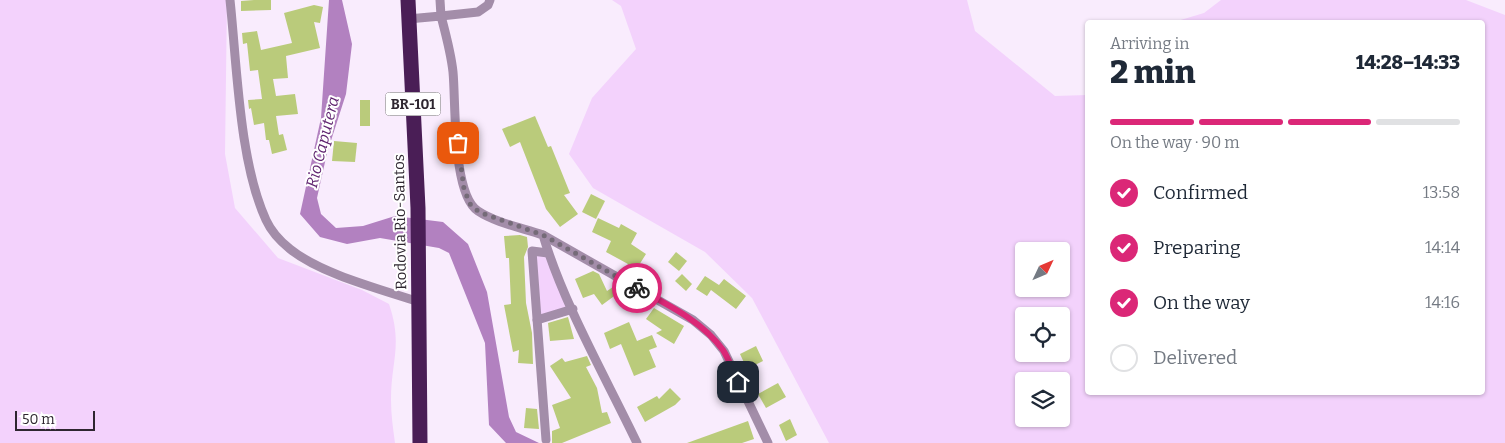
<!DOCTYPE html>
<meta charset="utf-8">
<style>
:root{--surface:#fff;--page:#f2f2f3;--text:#1f2937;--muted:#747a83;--line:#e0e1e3;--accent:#db2777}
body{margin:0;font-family:Bitter,serif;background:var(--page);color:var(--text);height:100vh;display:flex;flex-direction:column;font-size:19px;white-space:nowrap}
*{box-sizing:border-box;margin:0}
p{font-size:16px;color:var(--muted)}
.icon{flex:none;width:28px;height:28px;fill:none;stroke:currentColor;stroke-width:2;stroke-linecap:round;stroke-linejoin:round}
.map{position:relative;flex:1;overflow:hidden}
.details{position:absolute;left:1085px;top:20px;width:400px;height:375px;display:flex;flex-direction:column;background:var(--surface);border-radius:5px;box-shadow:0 1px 4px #0004}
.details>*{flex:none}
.needle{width:32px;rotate:46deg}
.controls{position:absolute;left:1015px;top:242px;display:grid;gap:10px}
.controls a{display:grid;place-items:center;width:55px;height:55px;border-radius:5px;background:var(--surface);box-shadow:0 1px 4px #0004;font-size:25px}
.scale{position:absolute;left:15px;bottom:12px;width:80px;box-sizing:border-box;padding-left:5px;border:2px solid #2e2630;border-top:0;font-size:14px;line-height:18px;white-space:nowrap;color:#2e2630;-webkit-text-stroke:4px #fff;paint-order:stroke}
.pin{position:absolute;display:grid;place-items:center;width:42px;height:42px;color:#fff;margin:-21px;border-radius:10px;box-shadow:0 2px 8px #0006}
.courier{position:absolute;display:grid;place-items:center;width:50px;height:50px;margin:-25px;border:4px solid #db2777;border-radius:50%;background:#fff;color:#222;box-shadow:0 1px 6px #0007}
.summary em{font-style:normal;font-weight:800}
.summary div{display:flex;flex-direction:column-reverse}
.summary{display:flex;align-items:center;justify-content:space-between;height:85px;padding:0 25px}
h1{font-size:32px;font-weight:800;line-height:38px}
.bar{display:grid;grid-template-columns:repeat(4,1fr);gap:8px 5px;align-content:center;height:60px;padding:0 25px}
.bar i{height:6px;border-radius:4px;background:var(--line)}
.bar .current{background:var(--accent)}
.bar p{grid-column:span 4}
ol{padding:0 25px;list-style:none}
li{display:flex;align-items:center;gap:15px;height:55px}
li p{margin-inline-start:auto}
li .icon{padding:5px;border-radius:50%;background:var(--accent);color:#fff;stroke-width:4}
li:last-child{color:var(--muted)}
li i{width:28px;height:28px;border:2px solid var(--line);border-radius:50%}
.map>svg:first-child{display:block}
</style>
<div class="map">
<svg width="1505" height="443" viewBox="0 0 1505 443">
<rect width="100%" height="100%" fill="#f9ecfd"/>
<!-- green -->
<g fill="#f3d2fc" fill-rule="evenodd">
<path d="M0,0H227L225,154L235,208L278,258L362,290L389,304C403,345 391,361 391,400C391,414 393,429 395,443H0Z"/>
<path d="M612,0H967L975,31L1055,96L1087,95L1088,392H1482V22H1174L1204,13L1221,0H1466L1505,15V443H829L752,298L705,252L593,188L569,154L592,98L636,49L621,6ZM1024,251H1061V289H1024ZM1061,316V354H1024V316ZM1061,381V419H1024V381Z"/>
<path d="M534,254L547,255L569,309L539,317Z"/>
</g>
<!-- water -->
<path fill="#b281c0" d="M329,0H342L352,44L346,94L327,153L317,198L321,214L336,228L363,226L395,216L443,222L468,244L487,292L509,417L516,432L539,443H506L489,425L485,343L449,253L439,248L380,238L347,244L320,237L300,214L321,118Z"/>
<!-- building -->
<g fill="#bacb7b">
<path d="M254,0H271V10L241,11V1Z"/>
<path d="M314,5L323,7L320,23L314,22L320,48L286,56L288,78L273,79L276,96L295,94L298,114L276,116L279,135L283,134L287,150L272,154L269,140H266L264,123L254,125L251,108L249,109L248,100L262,99L258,70L250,71L247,43L243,44L242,33L257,31L261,50L292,43L284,13Z"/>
<rect x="360" y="100" width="10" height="26"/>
<path d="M535,116L548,147L551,146L570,193L564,195L578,214L560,227L546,209L520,142L510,147L502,129Z"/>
<path d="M334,141L357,143L355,162L332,161Z"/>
<path d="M591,194L605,201L596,219L582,212Z"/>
<path d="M598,218L619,228L621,224L637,233L631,244L646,254L634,273L626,268L628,264L606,252L611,241L592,232Z"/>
<path d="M520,235L527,237L528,247L524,257L526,303L532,333L533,364L518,363L519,350L513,352L504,305L511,304L509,258H506L504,236Z"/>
<path d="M676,252L687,261L679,271L668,262Z"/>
<path d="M593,271L599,274L607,291L613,287L617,294L602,305L594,294L583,298L575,279Z"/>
<path d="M682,274L692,284L686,291L675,281Z"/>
<path d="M705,276L719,285L724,279L746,296L736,309L711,290L707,296L696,289Z"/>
<path d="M654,308L684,326L674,344L656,333L662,330L646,319Z"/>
<path d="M568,317L574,339L550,341L548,323Z"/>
<path d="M629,322L637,341L652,335L657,347L649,350L656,367L634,376L621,344L610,349L604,333Z"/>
<path d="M756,346L763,361L747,369L740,354Z"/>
<path d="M587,356L591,365L586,367L597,388L602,413L607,412L611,423L562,443H552V431L560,428L552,405L571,398L550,366L562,358L565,362Z"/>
<path d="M778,383L786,397L766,408L758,394Z"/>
<path d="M670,388L681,399L675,405L645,422L637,407L657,396L659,399Z"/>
<path d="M526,408L537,409L539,429L524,428Z"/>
<path d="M790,419L797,435L786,441L779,425Z"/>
<path d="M748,421L754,439L742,443H687Z"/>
</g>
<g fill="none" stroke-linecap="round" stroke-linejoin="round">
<!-- street -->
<g stroke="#a38da9" stroke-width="9">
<path d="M230,0C237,65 239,161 266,220C271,231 280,241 290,249C321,274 380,289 419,302"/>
<path d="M440,0L441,16L478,12L488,5L490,0"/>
<path d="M408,19L441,16C446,35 451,53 453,72C456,103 452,194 478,211C496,223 523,228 543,235C563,303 606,378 637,443"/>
<path d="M543,235L693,320L711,335L724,351L768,443"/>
<path d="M537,320L573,309"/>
<path d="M546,440L532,251L548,253"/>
</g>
<!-- highway -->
<path stroke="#4a1e56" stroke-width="15" d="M408,0L418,208L420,443"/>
</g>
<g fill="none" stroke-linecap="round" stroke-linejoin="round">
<!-- done -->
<path stroke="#756b78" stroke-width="5" stroke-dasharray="0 9" d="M458,143L464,189L470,204L479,212L543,235L637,288"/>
<!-- route -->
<path stroke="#db2777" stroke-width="6" d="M637,288C668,305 702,321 723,350C729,359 733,371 738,382"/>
</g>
<g text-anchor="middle" stroke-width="4" stroke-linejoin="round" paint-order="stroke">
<!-- shield labels -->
<rect fill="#fff" stroke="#6d676e" stroke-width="1" x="385.5" y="92.5" width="55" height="23" rx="4"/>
<g font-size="14" font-weight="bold" fill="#2e2630">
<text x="413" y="109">BR-101</text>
</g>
<!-- street labels -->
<g font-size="15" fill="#2e2630" stroke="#fff">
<text transform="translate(400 222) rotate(-91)" y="5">Rodovia Rio-Santos</text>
</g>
<!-- water labels -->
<g font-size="16" font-style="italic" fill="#5f236f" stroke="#fff">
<text transform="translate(322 142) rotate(-76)" y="6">Rio Caputera</text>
</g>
</g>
</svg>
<div class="controls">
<a><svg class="needle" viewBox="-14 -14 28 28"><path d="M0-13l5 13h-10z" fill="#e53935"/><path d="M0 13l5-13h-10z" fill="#747a83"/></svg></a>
<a><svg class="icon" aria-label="locate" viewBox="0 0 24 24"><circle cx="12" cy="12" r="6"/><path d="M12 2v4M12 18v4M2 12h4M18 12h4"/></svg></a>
<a><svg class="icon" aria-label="layers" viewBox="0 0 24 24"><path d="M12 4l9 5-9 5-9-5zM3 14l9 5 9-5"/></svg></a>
</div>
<div class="scale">50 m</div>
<div class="pin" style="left:458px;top:143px;background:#ea580c"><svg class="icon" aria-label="bag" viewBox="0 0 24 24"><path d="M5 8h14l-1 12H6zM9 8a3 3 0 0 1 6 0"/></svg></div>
<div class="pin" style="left:738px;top:382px;background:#1f2937"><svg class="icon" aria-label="home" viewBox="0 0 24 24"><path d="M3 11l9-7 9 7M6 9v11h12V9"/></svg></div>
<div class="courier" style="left:637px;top:288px"><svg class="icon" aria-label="bike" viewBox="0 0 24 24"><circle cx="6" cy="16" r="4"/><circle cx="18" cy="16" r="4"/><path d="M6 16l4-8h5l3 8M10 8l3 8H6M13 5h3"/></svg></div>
<section class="details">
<div class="summary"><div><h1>2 min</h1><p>Arriving in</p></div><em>14:28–14:33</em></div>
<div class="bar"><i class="current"></i><i class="current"></i><i class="current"></i><i></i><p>On the way · 90 m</p></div>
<ol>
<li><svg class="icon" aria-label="check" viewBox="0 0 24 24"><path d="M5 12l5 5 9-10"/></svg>Confirmed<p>13:58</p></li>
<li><svg class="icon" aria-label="check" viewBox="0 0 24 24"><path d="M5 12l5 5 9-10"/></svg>Preparing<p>14:14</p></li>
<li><svg class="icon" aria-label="check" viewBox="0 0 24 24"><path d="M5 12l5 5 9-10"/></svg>On the way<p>14:16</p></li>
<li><i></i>Delivered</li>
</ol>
</section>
</div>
